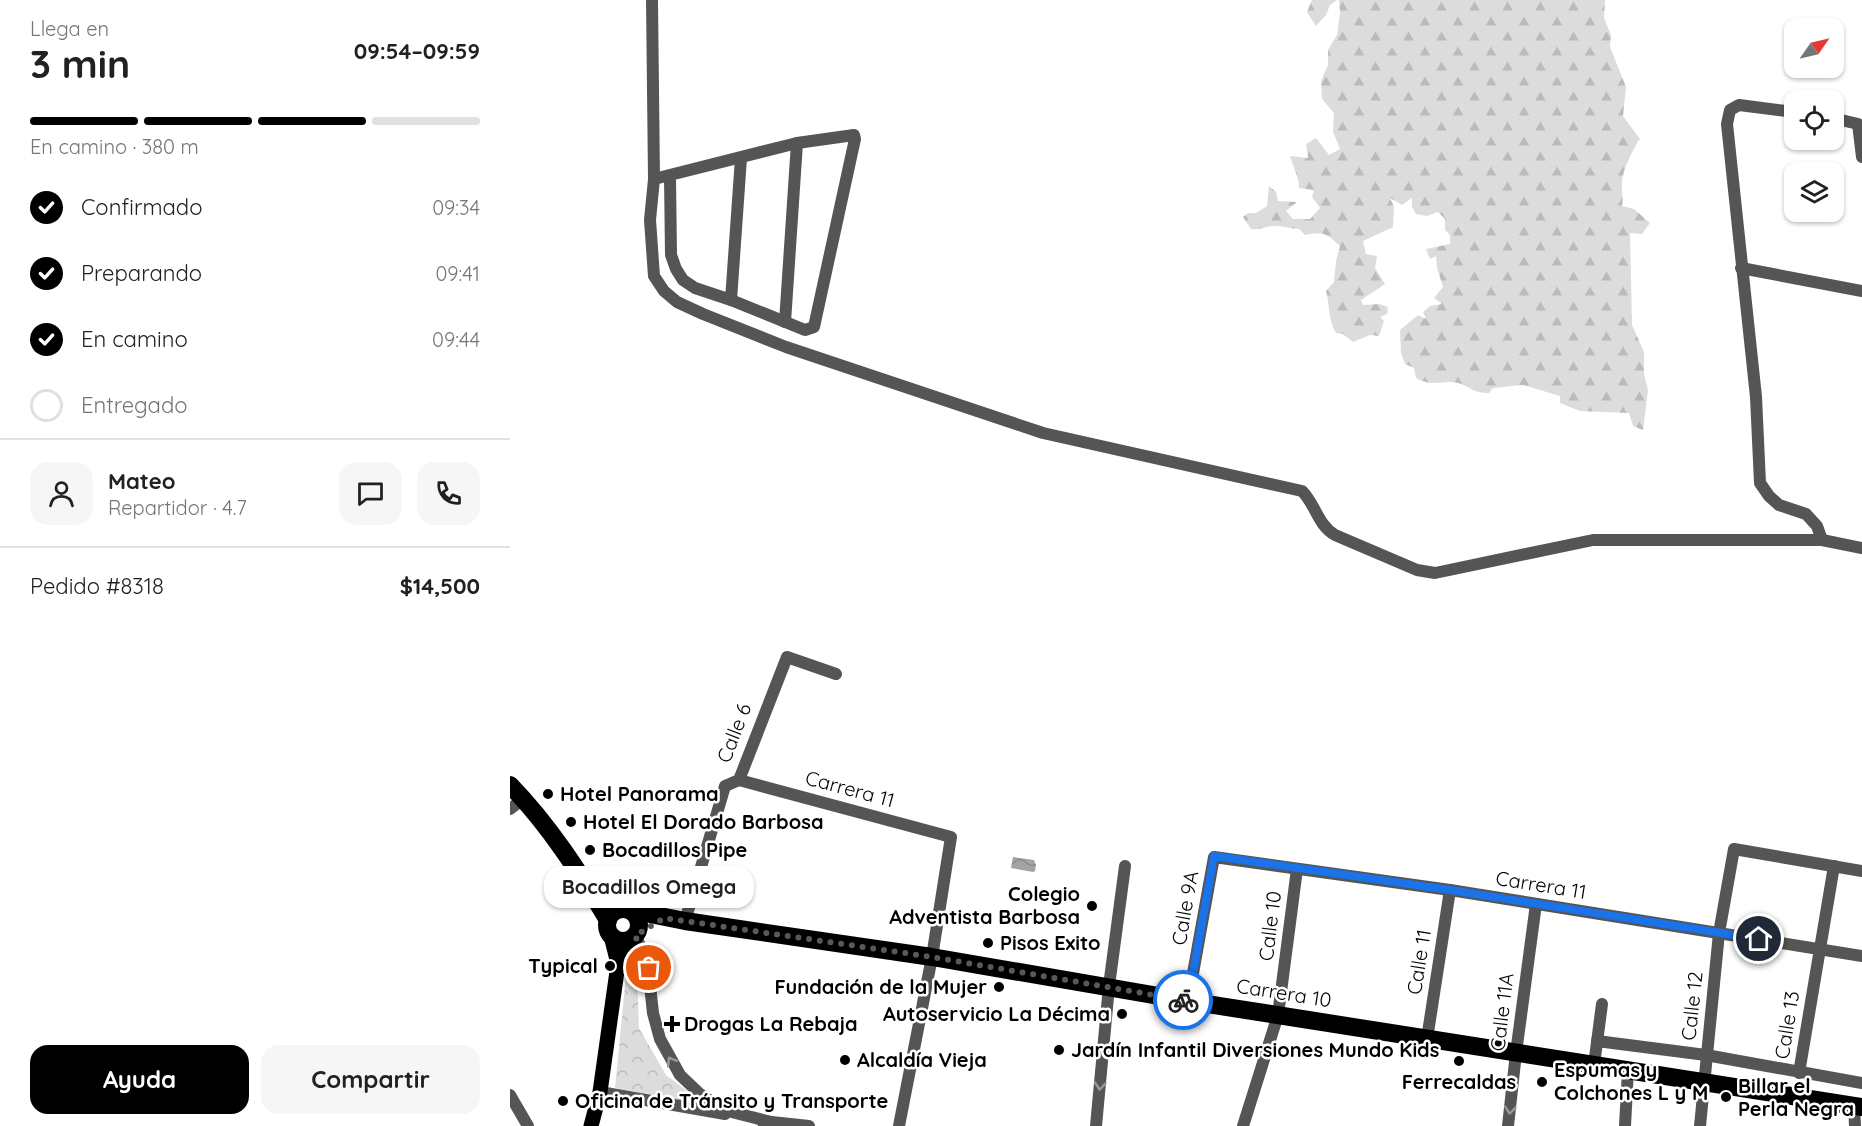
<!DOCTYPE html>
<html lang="es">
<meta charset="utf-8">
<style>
:root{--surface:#fff;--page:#f6f6f6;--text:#202124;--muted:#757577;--line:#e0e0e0;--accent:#000}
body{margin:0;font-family:Quicksand,sans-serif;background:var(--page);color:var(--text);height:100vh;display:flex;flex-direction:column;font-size:22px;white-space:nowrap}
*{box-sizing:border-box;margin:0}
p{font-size:20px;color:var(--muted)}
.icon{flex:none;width:33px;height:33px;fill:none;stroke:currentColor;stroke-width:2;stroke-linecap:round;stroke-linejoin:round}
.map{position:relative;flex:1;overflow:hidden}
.details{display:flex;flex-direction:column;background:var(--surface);width:510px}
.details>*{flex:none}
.needle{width:39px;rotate:56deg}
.controls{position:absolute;left:1274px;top:18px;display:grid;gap:12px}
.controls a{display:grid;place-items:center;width:60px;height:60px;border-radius:12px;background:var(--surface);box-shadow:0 2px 4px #0004;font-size:30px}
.pin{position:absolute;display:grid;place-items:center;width:51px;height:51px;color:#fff;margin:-26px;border:3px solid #fff;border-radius:50%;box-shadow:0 2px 6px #0007}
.courier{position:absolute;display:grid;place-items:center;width:60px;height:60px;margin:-30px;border:4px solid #1a73e8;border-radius:50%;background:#fff;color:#222;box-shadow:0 2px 8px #0007}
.bubble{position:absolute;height:42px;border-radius:18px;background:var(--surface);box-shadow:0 2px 4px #0004;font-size:20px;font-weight:700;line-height:42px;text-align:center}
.head em{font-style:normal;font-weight:700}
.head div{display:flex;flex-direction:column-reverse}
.head{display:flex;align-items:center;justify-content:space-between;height:102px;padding:0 30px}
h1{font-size:39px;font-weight:700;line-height:45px}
.bar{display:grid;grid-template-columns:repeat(4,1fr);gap:9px 6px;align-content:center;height:72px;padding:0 30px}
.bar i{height:8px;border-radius:4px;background:var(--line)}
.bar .current{background:var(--accent)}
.bar p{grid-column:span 4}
.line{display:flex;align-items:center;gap:15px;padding:0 30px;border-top:2px solid var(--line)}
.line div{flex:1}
.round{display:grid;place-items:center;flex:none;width:63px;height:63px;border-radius:18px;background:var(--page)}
ol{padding:0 30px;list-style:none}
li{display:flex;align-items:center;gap:18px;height:66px}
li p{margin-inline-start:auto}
li .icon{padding:6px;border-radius:50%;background:var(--accent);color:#fff;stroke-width:4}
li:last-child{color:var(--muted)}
li i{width:33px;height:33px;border:3px solid var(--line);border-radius:50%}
.cta{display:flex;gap:12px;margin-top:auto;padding:12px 30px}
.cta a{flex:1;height:69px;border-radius:18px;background:var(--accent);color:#fff;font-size:24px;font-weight:700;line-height:69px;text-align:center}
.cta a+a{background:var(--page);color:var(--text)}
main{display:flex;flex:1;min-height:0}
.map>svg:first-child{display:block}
</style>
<main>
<section class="details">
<div class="head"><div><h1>3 min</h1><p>Llega en</p></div><em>09:54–09:59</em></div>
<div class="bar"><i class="current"></i><i class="current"></i><i class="current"></i><i></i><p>En camino · 380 m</p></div>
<ol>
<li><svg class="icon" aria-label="check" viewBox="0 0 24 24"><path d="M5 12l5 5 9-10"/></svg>Confirmado<p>09:34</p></li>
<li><svg class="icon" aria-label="check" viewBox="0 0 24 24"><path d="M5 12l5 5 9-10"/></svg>Preparando<p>09:41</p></li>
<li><svg class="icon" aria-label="check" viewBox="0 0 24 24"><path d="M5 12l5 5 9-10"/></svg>En camino<p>09:44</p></li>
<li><i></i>Entregado</li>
</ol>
<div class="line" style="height:108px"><a class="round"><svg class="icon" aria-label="person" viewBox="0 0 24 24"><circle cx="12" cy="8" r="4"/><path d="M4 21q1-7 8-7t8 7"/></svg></a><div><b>Mateo</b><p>Repartidor · 4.7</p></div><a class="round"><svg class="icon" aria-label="chat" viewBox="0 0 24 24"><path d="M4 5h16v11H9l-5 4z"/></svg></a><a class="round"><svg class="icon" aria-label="phone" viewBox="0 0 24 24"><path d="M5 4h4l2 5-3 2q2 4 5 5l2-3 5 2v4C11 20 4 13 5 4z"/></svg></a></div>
<div class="line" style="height:78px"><div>Pedido #8318</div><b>$14,500</b></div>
<div class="cta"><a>Ayuda</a><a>Compartir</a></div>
</section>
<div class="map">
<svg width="1352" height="1126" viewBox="0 0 1352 1126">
<defs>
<pattern id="forest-firs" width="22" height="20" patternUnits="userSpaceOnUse" patternTransform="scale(1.5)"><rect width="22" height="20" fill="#dcdcdc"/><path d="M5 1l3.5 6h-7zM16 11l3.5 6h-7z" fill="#bbb"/></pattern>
<pattern id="park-crowns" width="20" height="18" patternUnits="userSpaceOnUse" patternTransform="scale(1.5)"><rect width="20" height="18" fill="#dcdcdc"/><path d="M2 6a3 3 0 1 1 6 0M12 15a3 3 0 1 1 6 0" fill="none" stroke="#bbb"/></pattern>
<pattern id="water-waves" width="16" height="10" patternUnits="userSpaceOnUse" patternTransform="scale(1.5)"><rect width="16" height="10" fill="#a3a3a3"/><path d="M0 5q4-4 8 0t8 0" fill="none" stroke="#8b8b8b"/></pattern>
</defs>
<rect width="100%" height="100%" fill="#fff"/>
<!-- forest -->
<g fill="url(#forest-firs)">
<path d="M802,0H827L820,5L816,15L806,26L797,12Z"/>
<path d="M829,0H1095L1094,18L1101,35L1100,47L1116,87L1113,116L1130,139C1123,148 1112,172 1112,183C1111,191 1114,197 1112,206L1124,209L1140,223L1132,234L1120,233L1122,325L1134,352V374L1138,390L1133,430L1123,426L1119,413L1070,411L1050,403V396L1013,385L983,388L979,393C962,393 962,387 948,383C933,379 924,388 906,378L904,368L895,364L891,353L890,330L908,315L916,319L913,312L920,306L932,304L924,298L933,287L927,268L926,256L920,259L916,249L940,244V235L935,230V219L928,212L917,216L906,214L902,207V198L892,205L880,198L884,207L883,227L853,241L856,254L867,256L865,268L875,284L851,300L853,305L869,304L878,307L877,314L870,317L874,321L869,336L860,335L843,342L833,334L826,333C818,320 820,306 816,291L824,282L826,261L830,246C816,233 814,231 795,235L789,229C780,229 770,225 762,226C754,227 749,230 741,229L733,217L738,213H746L757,206L759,186L766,192L768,201L787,202L776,211L783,219H800L810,208L802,197L804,190L789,188C789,176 783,167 780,156L798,158L796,144L806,138L819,155L830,149L823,132L824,113L812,99L811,81L818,65V50L827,35L830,13Z"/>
</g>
<!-- park -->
<path fill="url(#park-crowns)" d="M124,952L127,970L129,1028L156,1075L197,1106L105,1088L117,965Z"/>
<!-- water -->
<path fill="url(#water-waves)" d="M503,857L524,860L526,865L525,871L523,872L501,868Z"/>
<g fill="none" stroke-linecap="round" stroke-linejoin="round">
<!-- street -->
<g stroke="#555" stroke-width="12">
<path d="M142,0L144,179L140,220L144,276L154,291L167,302L193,314L276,347L533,433L792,491C806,505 807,524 825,535L907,570L925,573L1083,540H1312L1352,548"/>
<path d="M1284,112L1229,105L1220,110L1217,124L1246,397L1250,483L1259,496L1269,505L1296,514L1307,526L1312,540"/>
<path d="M1323,118L1348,124L1352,157"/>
<path d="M144,179L287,143L344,135L345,139L304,327L295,330L221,300L185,288L173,280L166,269L161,255L160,177"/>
<path d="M1231,268L1352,291"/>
<path d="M221,300L231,158"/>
<path d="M275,322L287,143"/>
<path d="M229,780L441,837L422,957L389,1126"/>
<path d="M0,809L13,799"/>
<path d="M175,921L215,786L229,780L277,657L326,674"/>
<path d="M125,936L137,958L143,1013L150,1039L170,1075L190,1094L214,1110L261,1122"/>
<path d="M678,1001L704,857L940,890L1352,956"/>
<path d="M917,1039L940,890"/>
<path d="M1087,1041L1196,1055L1352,1083"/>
<path d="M1084,1065L1092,1004"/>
<path d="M1289,1073L1324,866"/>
<path d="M90,1092L215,1114"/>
<path d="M0,1095L18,1126"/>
<path d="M1344,1106L1345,1126"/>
<path d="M252,1121L299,1126"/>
<path d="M586,1126L599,986L615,866"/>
<path d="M733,1126L768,1015L787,869"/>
<path d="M998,1126L1006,1053L1026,904"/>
<path d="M1115,1126L1118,1070"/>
<path d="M1190,1126L1209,933L1224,849L1352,871"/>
</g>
<!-- primary -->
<g stroke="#000" stroke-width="15">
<path d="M101,936L108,964"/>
<path d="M81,1126L90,1092L108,964L122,939"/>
</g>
<!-- highway -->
<g stroke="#000" stroke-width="18">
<path d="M0,785C39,825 69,872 98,920"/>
<circle cx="113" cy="925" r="16"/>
<path d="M120,910L175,921L422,957L678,1001L1352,1107"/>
</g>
</g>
<!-- one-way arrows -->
<defs><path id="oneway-chevron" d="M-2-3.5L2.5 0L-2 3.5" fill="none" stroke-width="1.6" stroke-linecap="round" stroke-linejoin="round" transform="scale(1.5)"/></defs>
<g stroke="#999">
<use href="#oneway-chevron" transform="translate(161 1061) rotate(-122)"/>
<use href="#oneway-chevron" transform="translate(590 1086) rotate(95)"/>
<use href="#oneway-chevron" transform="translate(1000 1110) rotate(96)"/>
</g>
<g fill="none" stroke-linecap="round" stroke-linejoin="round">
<!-- done -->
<path stroke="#595959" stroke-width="6" stroke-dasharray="0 10.8" d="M139,968L137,958L125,936L154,918L422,957L673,1000"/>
<!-- route -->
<path stroke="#1a73e8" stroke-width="8" d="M673,1000L678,1001L704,856L940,890L1249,939"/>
</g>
<!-- markers -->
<g fill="#000" stroke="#fff" stroke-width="2">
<circle cx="38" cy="794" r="6"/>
<circle cx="61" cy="822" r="6"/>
<circle cx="80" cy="850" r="6"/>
<circle cx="582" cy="906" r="6"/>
<circle cx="478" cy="943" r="6"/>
<circle cx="100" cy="966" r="6"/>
<circle cx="489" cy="987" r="6"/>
<circle cx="612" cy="1014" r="6"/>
<path d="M159 1015h6v6h6v6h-6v6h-6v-6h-6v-6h6z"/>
<circle cx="549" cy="1050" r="6"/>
<circle cx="335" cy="1060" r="6"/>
<circle cx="949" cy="1061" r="6"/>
<circle cx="1032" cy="1082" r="6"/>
<circle cx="1216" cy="1097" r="6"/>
<circle cx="53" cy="1101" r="6"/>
</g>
<g text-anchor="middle" stroke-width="5" stroke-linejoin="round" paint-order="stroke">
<!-- street labels -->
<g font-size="20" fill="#000" stroke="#fff">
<text transform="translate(224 733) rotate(-69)" y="7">Calle 6</text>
<text transform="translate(340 789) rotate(15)" y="7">Carrera 11</text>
<text transform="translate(1031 885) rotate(9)" y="7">Carrera 11</text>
<text transform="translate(675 908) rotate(-80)" y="7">Calle 9A</text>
<text transform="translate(760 926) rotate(-83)" y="7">Calle 10</text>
<text transform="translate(909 962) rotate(-81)" y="7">Calle 11</text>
<text transform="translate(774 993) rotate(9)" y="7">Carrera 10</text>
<text transform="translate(1182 1006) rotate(-84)" y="7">Calle 12</text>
<text transform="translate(992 1012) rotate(-83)" y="7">Calle 11A</text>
<text transform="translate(1277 1025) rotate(-81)" y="7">Calle 13</text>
</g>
<!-- poi labels -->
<g font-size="20" font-weight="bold" fill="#000" stroke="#fff" text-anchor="start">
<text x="50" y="801">Hotel Panorama</text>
<text x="73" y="829">Hotel El Dorado Barbosa</text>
<text x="92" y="857">Bocadillos Pipe</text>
<text x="570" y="901" text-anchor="end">Colegio<tspan x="570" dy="23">Adventista Barbosa</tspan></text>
<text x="490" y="950">Pisos Exito</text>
<text x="88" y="973" text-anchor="end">Typical</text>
<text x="477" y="994" text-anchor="end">Fundación de la Mujer</text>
<text x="600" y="1021" text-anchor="end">Autoservicio La Décima</text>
<text x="174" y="1031">Drogas La Rebaja</text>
<text x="561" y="1057">Jardín Infantil Diversiones Mundo Kids</text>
<text x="347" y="1067">Alcaldía Vieja</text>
<text x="1044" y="1077">Espumas y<tspan x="1044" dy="23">Colchones L y M</tspan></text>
<text x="949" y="1089" text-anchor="middle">Ferrecaldas</text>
<text x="1228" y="1093">Billar el<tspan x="1228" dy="23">Perla Negra</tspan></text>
<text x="65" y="1108">Oficina de Tránsito y Transporte</text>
</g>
</g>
</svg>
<div class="controls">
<a><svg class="needle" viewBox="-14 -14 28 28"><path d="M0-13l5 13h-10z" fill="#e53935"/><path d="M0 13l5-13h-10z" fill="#757577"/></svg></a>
<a><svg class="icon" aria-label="locate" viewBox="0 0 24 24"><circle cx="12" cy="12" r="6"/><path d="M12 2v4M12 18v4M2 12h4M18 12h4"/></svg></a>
<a><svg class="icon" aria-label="layers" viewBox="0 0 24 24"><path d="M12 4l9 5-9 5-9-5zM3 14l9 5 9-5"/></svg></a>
</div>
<div class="pin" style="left:139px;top:968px;background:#ea580c"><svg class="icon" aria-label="bag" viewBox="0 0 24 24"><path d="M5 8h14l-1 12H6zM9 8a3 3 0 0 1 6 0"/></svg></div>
<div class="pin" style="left:1249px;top:939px;background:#1f2937"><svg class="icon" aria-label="home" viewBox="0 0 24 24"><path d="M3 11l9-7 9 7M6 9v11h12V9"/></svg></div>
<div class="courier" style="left:673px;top:1000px"><svg class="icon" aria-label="bike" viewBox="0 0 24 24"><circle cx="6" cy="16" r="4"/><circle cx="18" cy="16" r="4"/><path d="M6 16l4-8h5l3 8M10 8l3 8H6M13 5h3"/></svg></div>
<div class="bubble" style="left:34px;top:866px;width:210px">Bocadillos Omega</div>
</div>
</main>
